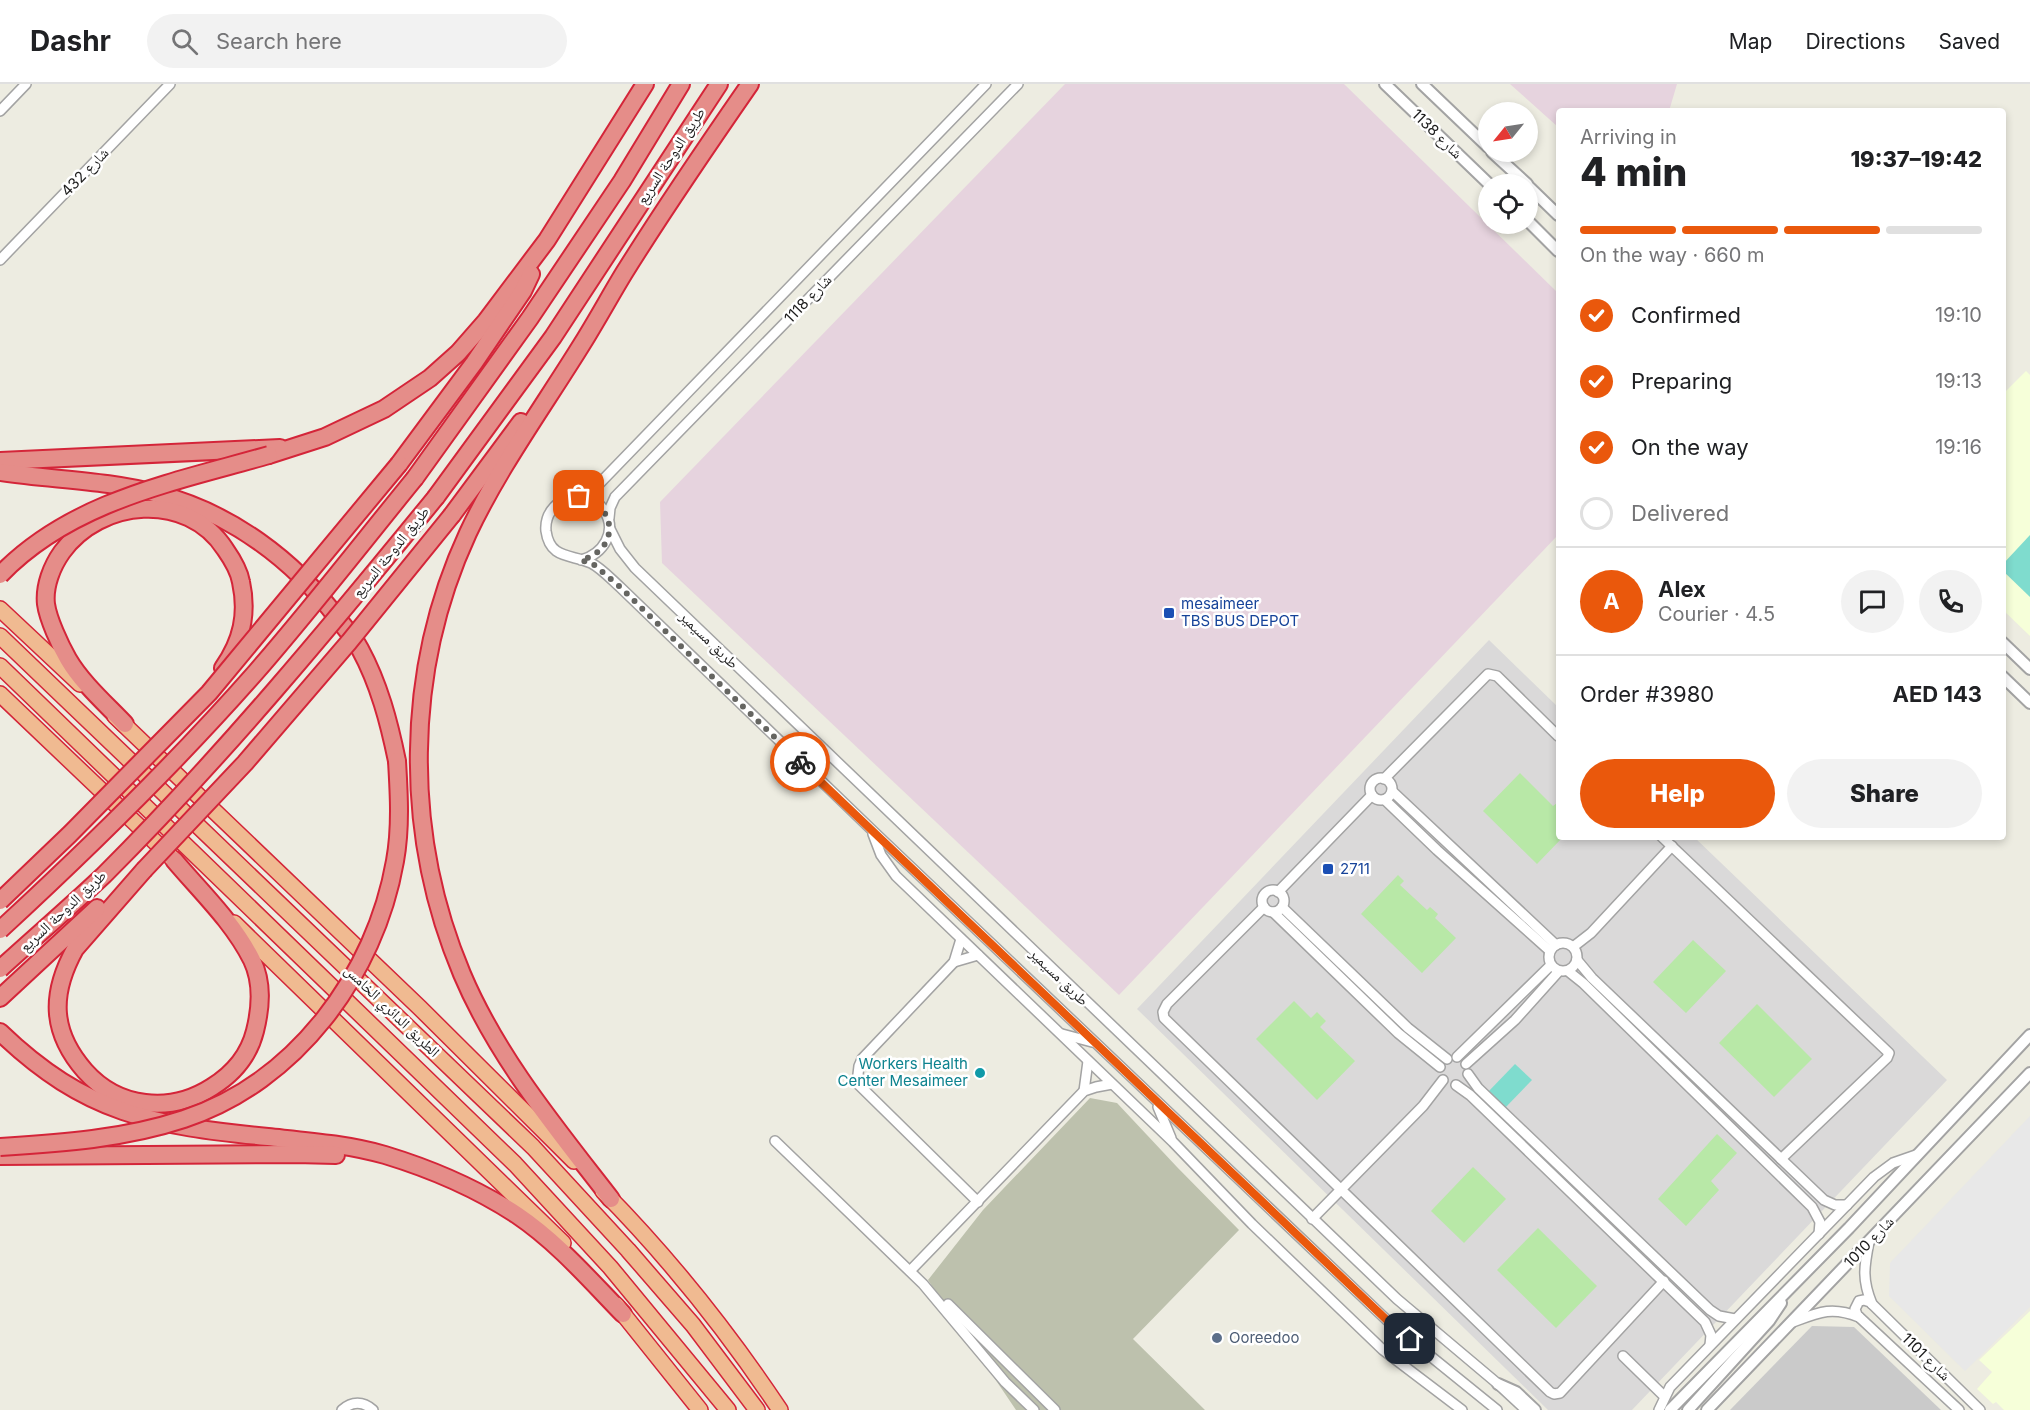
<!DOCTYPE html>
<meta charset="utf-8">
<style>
:root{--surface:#fff;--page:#f2f2f2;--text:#202124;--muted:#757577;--line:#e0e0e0;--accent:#ea580c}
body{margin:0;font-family:Inter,"Noto Naskh Arabic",sans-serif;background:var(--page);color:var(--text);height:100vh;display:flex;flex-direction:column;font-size:22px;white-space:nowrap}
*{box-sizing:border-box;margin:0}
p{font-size:20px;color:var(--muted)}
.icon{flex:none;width:33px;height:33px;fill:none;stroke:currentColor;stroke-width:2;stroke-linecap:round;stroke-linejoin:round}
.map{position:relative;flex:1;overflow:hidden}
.sheet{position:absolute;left:1556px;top:24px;width:450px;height:732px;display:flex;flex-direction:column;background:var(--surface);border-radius:6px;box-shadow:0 3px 9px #0003}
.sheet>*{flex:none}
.needle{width:39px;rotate:240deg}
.fabs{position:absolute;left:1478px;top:18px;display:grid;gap:12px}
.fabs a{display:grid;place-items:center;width:60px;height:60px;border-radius:50%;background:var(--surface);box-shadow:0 3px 9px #0003;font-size:30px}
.pin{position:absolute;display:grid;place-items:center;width:51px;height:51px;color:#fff;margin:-26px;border-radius:12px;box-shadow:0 3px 9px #0006}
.courier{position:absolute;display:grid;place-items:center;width:60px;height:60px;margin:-30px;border:4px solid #ea580c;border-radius:50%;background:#fff;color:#222;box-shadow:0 2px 8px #0007}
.summary em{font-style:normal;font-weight:800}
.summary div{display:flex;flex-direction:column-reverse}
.summary{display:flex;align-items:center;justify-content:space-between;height:102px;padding:0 24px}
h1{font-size:39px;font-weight:800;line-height:45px}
.bar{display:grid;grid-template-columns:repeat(4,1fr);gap:9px 6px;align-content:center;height:72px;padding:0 24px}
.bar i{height:8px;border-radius:4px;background:var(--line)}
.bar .selected{background:var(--accent)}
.bar p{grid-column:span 4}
.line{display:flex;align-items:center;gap:15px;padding:0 24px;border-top:2px solid var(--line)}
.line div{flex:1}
.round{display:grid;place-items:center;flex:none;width:63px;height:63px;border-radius:32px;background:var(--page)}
ol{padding:0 24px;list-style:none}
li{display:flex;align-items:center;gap:18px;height:66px}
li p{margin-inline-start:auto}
li .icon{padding:6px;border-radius:50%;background:var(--accent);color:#fff;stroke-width:4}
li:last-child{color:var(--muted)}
li i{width:33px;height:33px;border:3px solid var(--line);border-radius:50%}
.cta{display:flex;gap:12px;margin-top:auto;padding:12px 24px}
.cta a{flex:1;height:69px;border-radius:36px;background:var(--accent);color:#fff;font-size:24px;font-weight:800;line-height:69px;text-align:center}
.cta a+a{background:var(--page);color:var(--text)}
header{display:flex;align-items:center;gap:36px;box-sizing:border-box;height:84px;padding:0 30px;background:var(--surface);border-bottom:2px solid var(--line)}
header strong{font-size:28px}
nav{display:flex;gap:33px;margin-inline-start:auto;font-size:21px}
.search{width:420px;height:54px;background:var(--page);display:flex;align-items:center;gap:15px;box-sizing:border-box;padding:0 21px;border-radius:33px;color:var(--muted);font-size:22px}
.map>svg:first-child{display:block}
</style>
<header>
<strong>Dashr</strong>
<div class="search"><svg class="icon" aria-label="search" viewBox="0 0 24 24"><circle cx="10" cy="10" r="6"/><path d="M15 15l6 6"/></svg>Search here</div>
<nav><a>Map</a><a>Directions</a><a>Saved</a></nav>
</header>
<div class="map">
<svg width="2030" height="1326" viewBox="0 0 2030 1326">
<rect width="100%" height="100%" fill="#edece1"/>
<!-- residential -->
<path fill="#dad9d9" d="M1489,556L1558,623V753H1694L1947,996L1632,1326H1548L1137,925Z"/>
<!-- industrial -->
<g fill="#e6d3de">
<path d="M1065,0H1344L1558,209V451L1119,911L662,479L660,418Z"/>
<path d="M1510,0H1677L1669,27H1558V43Z"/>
</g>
<!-- education -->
<g fill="#f6ffd9">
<path d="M2026,287L2030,291V552L2003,526L2002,311Z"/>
<path d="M2030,1227V1326H2004L1996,1318L1993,1320L1977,1305L1992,1288L1979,1276Z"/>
</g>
<!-- religious -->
<path fill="#cacaca" d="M1812,1242L1854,1243L1941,1326H1730Z"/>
<!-- construction -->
<path fill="#bdc1ad" d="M1090,1014L1117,1019L1177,1083L1239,1146L1133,1255L1205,1326H1016L928,1196L983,1126Z"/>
<!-- grass -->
<g fill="#b8e8a7">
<path d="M1520,689L1553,722L1557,719L1558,720V753H1563L1537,780L1483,727Z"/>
<path d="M1398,791L1404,797L1400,801L1427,826L1430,823L1438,830L1435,834L1456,854L1422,889L1361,830Z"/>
<path d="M1693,856L1726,887L1686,929L1653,898Z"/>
<path d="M1294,917L1311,934L1317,928L1326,937L1320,943L1355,977L1317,1016L1256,955Z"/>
<path d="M1757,920L1812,975L1774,1013L1719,959Z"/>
<path d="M1717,1050L1737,1069L1711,1097L1719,1106L1686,1142L1658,1115Z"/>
<path d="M1473,1083L1506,1115L1464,1159L1431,1127Z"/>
<path d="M1538,1144L1597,1202L1556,1244L1497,1186Z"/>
</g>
<!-- pitch -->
<g fill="#7fdcce">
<path d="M2030,451V513L2002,486L2003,480Z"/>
<path d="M1515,980L1532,996L1504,1025L1487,1009Z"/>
</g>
<!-- parking -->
<path fill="#e8e8e8" d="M2030,1032V1223L1965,1287L1889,1212L1890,1179Z"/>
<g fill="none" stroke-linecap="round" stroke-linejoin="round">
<!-- minor casing -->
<g stroke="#a3a3a3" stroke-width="12">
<g id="minor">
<path d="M0,27L26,0"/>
<path d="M0,176L170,0"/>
<path d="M579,412L598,401L986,0"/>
<path d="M609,434L610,424L615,413L1018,0"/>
<path d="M610,445L620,465L635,484L1397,1215L1498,1300L1526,1326"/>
<path d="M581,476C603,470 618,448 604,426C586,400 543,415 546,447C550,476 572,470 591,479C601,484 611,495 620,503L873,747L1392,1241L1497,1326"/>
<circle cx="1381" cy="705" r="11"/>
<path d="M1384,695L1488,590L1497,592L1558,652"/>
<path d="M1392,707L1556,861"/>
<path d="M1385,716L1437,766L1550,867"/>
<path d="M873,750L881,771L896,792L1173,1058L1252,1140L1383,1266L1462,1326"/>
<path d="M1662,753L1889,969L1887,974L1781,1075"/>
<circle cx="1273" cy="817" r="11"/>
<path d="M1278,808L1372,711"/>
<path d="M1264,823L1167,920L1163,928L1164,934L1550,1308L1554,1310L1560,1309L1664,1197"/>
<path d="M1282,823L1408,944L1447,975"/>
<path d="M1273,828L1398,949L1440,983"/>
<path d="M961,855L954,878L862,975L859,982L857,999L978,1118"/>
<circle cx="1563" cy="873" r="14"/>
<path d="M1573,863L1591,849L1672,762"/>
<path d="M1577,876L1592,894L1824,1116L1835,1121H1847"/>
<path d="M954,878L978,871"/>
<path d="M1568,887L1583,899L1812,1123L1820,1138L1819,1150"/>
<path d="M1062,950L1092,958"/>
<path d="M1457,973L1551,881"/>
<path d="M1466,980L1515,936L1559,887"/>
<path d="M1468,990L1478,1004L1710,1226L1719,1232L1735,1235"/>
<path d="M1456,1001L1470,1011L1705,1238L1711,1251L1710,1261"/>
<path d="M1084,1007L1088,977"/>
<path d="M1158,1023L1171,1054"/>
<path d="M775,1057L923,1200L1005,1298L1034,1326"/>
<path d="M1312,1135L1423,1022L1443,996"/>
<path d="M1869,1158C1864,1183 1862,1196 1872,1220"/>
<path d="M910,1187L1084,1007L1096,1003L1112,1000"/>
<path d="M948,1220L1055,1326"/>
<path d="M1793,1238C1819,1228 1832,1222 1859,1233"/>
<path d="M1623,1272L1664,1312"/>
<path d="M342,1326C352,1317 363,1317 373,1326"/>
<path d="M1659,1326L1670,1303L1874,1093L1893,1079L1916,1071"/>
<path d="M1959,1326L1857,1231L1855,1225L1859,1217L1864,1216L1870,1218L1980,1326"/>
</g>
</g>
<!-- tertiary casing -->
<g stroke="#a3a3a3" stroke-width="14">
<g id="tertiary">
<path d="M1385,0L1489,100"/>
<path d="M1422,0L1488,63"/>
<path d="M1492,68L1527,100"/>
<path d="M1527,101L1558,131"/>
<path d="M1527,136L1558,167"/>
<path d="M2002,558L2030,585"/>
<path d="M2002,592L2030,619"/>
<path d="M1498,1300L1516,1308L1535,1326"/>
<path d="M1670,1326L1849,1144L2030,951"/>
<path d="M1688,1326L1769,1237L1781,1219"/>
<path d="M1707,1326L2030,989"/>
</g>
</g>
<!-- trunk casing -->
<g stroke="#d42539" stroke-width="18">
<g id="trunk">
<path d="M0,525L80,600"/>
<path d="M0,552L533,1063L628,1166L693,1241L757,1326"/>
<path d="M0,582L515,1080L610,1183L728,1326"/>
<path d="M0,610L172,774"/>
<path d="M115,632L420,924L574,1077"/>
<path d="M234,839L563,1159"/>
<path d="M603,1107C669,1174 728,1248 780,1326"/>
<path d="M616,1221L700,1326"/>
</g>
</g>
<!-- motorway casing -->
<g stroke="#d42539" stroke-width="20">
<g id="motorway">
<path d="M269,371L325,353L384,325L430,294L458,269L486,237L547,156L645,0"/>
<path d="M0,377L280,364"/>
<path d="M399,380L474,279L523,207L531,190"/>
<path d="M0,388C52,396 107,396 158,410C231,429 294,476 338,535C346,545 354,554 360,565C379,600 389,638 397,677"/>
<path d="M415,394L530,234L622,97L681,0"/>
<path d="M436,413L553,253L719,0"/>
<path d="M452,431L521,338"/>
<path d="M125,640C106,620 82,599 68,575C60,561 48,535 46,520C44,502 52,482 62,468C100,415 187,407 225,465C232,475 239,486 241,498C248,530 242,557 223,584"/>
<path d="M144,786L75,865C64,885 56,908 58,930C60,952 71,971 85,987C118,1024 170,1030 212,1003C233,990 249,971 255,947C261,923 263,899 252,876C233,838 201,808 174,776"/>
<path d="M0,914L97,824"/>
<path d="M0,948C85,1030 154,1042 268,1053C306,1057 347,1060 385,1071C431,1085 476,1104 517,1131C557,1158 589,1195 623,1230"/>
<path d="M0,1072L295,1070L336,1071"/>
<path d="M611,1115C556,1044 497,973 462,890C403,750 404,587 468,449C498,385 545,320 582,260C597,236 610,212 624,189C664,125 707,62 750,0"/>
</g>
</g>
<!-- minor -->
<use href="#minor" stroke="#fff" stroke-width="9"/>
<!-- tertiary -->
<use href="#tertiary" stroke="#fff" stroke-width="10"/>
<!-- trunk -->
<use href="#trunk" stroke="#f0ba91" stroke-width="15"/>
<!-- motorway -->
<use href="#motorway" stroke="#e58d89" stroke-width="16"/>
<!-- motorway-bridge casing -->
<g stroke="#d42539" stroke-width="20" stroke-linecap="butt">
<g id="motorway-bridge">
<path d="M0,491C71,417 175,398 269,371"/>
<path d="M144,786L245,679L349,558L452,431"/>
<path d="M0,817L70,750L209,609L399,380"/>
<path d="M0,846C89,764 176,679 256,588C311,525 362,459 415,394"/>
<path d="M0,885C34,854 70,823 104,791C223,672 330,543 436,413"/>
<path d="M0,1063C62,1059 124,1055 184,1035C296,998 375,891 395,777C401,744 399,710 397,677"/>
</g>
</g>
<!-- motorway-bridge -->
<use href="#motorway-bridge" stroke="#e58d89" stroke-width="16"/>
</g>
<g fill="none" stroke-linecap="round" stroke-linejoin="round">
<!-- done -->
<path stroke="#656561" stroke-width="6" stroke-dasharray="0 10.8" d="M579,412C618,421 620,466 581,476L593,480L620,503L800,678"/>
<!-- route -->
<path stroke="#ea580c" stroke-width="8" d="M800,678L1392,1241L1410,1255"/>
</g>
<!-- markers -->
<g fill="#1a4fb4" stroke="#fff" stroke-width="2">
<rect x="1163" y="523" width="12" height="12" rx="3"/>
<rect x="1322" y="779" width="12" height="12" rx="3"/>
</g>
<circle fill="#0f9aa8" stroke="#fff" stroke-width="2" cx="980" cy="989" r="6"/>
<circle fill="#5c6f8a" stroke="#fff" stroke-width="2" cx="1217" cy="1254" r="6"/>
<g text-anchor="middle" stroke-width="5" stroke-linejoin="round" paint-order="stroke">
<!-- street labels -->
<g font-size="15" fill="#1c1c1c" stroke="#fff">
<text transform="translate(1437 50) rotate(44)" y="5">شارع 1138</text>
<text transform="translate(671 72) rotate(-57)" y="5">طريق الدوحة السريع</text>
<text transform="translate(85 88) rotate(-46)" y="5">شارع 432</text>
<text transform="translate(808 215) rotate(-46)" y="5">شارع 1118</text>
<text transform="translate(391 468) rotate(-51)" y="5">طريق الدوحة السريع</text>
<text transform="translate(709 556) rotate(44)" y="5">طريق مسيمير</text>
<text transform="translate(63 827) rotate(-43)" y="5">طريق الدوحة السريع</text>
<text transform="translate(1059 893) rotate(44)" y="5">طريق مسيمير</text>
<text transform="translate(392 927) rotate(44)" y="5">الطريق الدائري الخامس</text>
<text transform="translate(1869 1158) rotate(-46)" y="5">شارع 1010</text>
<text transform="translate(1926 1273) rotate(44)" y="5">شارع 1101</text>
</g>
<!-- transit labels -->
<g font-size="15" fill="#164399" stroke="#fff" text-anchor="start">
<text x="1181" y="525">mesaimeer<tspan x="1181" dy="17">TBS BUS DEPOT</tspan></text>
<text x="1340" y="790">2711</text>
</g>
<!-- culture labels -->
<g font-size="15" fill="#0d838f" stroke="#fff" text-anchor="end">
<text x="968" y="985">Workers Health<tspan x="968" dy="17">Center Mesaimeer</tspan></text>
</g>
<!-- service labels -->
<g font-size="15" fill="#4e5e75" stroke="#fff" text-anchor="start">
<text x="1229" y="1259">Ooreedoo</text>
</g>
</g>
</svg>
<div class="fabs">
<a><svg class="needle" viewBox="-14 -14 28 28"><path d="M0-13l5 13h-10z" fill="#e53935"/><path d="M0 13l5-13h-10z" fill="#757577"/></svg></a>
<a><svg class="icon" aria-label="locate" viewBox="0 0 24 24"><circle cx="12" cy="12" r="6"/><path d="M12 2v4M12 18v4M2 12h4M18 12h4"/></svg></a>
</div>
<div class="pin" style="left:579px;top:412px;background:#ea580c"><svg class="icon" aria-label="bag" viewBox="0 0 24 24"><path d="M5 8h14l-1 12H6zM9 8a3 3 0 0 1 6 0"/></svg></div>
<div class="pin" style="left:1410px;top:1255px;background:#1f2937"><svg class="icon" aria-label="home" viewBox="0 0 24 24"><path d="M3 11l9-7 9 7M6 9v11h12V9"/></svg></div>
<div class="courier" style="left:800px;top:678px"><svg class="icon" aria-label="bike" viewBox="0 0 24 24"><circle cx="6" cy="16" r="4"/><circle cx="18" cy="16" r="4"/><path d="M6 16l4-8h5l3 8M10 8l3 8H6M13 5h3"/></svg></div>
<section class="sheet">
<div class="summary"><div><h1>4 min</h1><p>Arriving in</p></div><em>19:37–19:42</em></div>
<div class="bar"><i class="selected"></i><i class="selected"></i><i class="selected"></i><i></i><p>On the way · 660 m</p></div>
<ol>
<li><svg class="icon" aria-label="check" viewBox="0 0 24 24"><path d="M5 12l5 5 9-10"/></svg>Confirmed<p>19:10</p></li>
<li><svg class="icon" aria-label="check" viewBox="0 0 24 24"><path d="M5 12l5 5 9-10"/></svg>Preparing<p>19:13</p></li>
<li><svg class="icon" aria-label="check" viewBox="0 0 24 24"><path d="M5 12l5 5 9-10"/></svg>On the way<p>19:16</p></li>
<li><i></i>Delivered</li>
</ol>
<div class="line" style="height:108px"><b class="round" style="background:var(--accent);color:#fff">A</b><div><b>Alex</b><p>Courier · 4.5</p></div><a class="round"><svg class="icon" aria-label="chat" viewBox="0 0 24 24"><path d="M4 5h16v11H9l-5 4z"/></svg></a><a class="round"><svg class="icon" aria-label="phone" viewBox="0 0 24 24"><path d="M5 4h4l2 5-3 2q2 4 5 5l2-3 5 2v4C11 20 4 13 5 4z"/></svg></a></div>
<div class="line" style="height:78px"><div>Order #3980</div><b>AED 143</b></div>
<div class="cta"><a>Help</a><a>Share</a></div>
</section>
</div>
